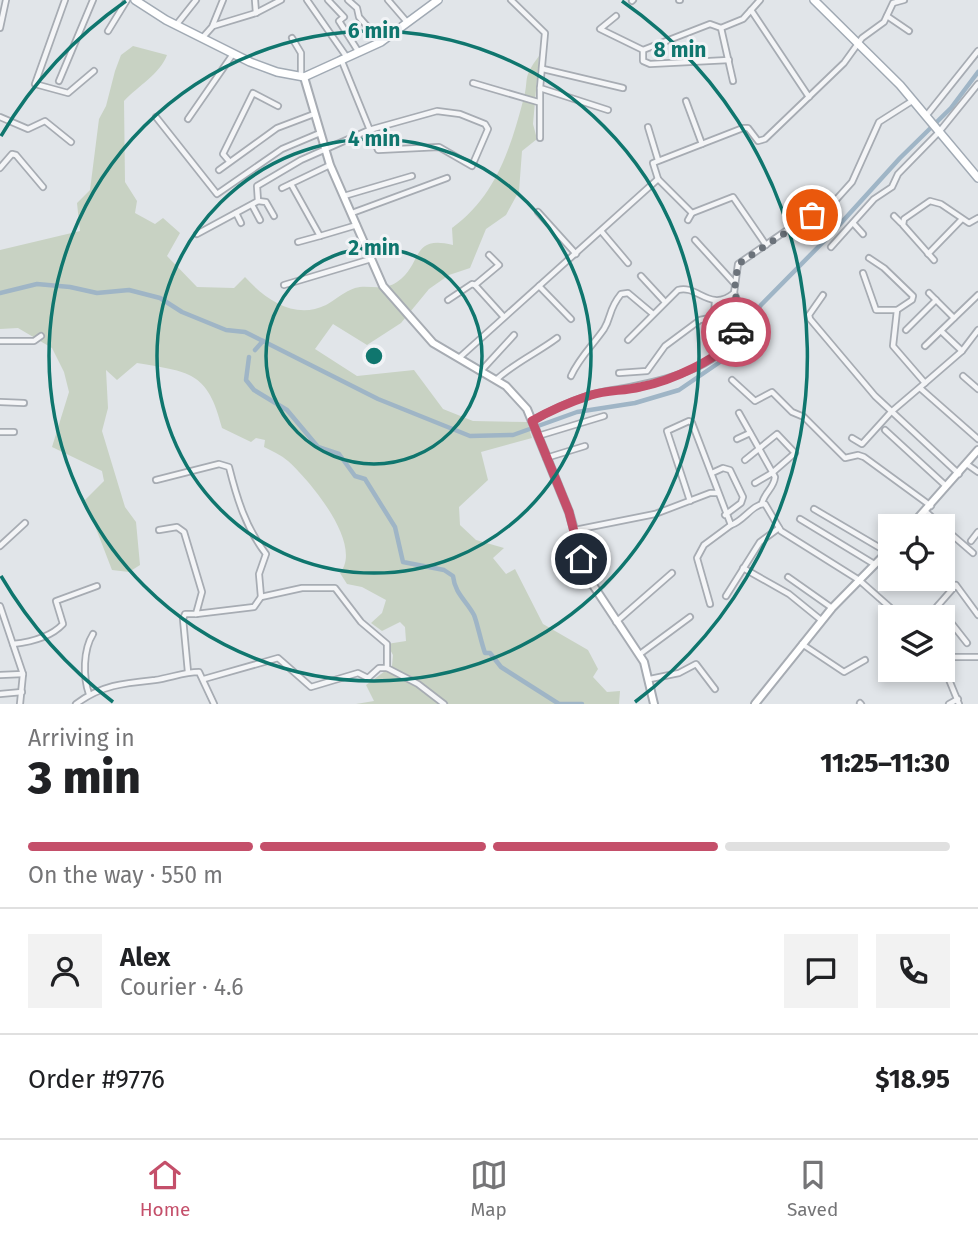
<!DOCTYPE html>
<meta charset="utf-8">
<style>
:root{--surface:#fff;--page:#f2f2f2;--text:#202124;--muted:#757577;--line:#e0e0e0;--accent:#c44f6a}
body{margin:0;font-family:"Fira Sans",sans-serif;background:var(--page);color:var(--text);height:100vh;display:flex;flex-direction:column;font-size:26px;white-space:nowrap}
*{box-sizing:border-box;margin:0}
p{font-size:23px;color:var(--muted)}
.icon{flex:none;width:38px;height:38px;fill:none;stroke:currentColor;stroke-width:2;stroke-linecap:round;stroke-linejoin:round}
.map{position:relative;height:704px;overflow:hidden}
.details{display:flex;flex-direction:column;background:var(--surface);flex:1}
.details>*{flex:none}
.fabs{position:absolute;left:878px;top:514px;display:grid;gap:14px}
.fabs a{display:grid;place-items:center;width:77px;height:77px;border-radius:0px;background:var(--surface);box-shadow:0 4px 10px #0003;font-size:35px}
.pin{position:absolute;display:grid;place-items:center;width:60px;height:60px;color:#fff;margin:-30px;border:4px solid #fff;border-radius:50%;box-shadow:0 2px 7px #0007}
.courier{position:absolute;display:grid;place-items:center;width:70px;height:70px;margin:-35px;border:5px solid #c44f6a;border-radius:50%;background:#fff;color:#222;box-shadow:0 2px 9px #0007}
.summary em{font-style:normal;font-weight:800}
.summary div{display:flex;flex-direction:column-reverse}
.summary{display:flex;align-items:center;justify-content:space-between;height:119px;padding:0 28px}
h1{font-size:46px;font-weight:800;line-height:52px}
.bar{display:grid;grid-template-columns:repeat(4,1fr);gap:10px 7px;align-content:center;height:84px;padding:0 28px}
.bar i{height:9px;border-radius:5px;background:var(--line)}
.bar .active{background:var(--accent)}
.bar p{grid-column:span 4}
.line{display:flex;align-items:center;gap:18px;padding:0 28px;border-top:2px solid var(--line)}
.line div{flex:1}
.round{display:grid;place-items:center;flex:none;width:74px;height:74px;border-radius:0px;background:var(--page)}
.tabs{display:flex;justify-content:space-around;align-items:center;height:98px;border-top:2px solid var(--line);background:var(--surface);font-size:19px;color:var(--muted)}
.tabs a{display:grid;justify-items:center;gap:4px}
.tabs .active{color:var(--accent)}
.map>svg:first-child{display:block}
</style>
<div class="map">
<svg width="978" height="704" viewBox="0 0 978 704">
<rect width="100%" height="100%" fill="#e1e5e9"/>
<!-- green -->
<path fill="#c8d2c3" d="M133,46L167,55C160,74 138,86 124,101L125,182L137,201L135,213L155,224L163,218L180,233L167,256L197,287L234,288L245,277C266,300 295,320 326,305C335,300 345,291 355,288C369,284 382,292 397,282C423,265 410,234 453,245L452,228C495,197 510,150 523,101C530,77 521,80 539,56L533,124L537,139L522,151L519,191L506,215L486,229L470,268L449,275L429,289L401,323L367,345L333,324L315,349L357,376L414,370L443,409L473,421L527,422L532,438L481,452L488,480L459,507L460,525L476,540L504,548L493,558L506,574L515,569L543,624L588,650L598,669L593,677L607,692L620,691L619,704H356L374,701L366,685L392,666L393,655L387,644L406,641L405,627L400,622L382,631L371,623L382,613L386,600L362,587L347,584L340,573C364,544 309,480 288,461C281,455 272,451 264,447L265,440L256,438L251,442L222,428C208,371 189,372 137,363L117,380L106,370L108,408L102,431L125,507L136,522L140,565L129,572L112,570L85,500L104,481L102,471L52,447L69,392L64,372L52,348L18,328L0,329V250L80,231L77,203L90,190L99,119L106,106L115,71L121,55Z"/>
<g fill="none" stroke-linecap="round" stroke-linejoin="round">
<!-- canal -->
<g stroke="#9fb5c6" stroke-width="4.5">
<path d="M0,293L37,284L70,287L97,293L129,290L160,298L182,312L226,330L245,332L378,399L470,436L513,435L577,412L635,403L679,390L736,351L748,323L761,305L831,234L900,158L951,108L978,72"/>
<path d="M255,350L263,341"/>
<path d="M249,357L246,380L254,390L287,410L318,447L339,454L355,476L365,479L395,527L403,562L444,570L453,576C455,594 466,600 474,615C477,622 481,642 485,653H490L501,667L559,704H582"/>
</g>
<!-- street casing -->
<g stroke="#a7acb3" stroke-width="8">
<g id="street">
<path d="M65,0L35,84L68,93L94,71"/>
<path d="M255,0L256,13"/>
<path d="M307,0L346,56"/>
<path d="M328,0L344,17L339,21L358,51"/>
<path d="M348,0L357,8L359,17L381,42"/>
<path d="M388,0L407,22"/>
<path d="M511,0L545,33L540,88L608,110"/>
<path d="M679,0H680"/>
<path d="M632,1L633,0"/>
<path d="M751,10L809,97"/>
<path d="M616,16L600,29L643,50L710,24L721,28L733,81"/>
<path d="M887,16L909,31"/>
<path d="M177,24L196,0"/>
<path d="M213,26L256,13L281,0"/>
<path d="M0,28L6,0"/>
<path d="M721,28L743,19L760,0"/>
<path d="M108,31L127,0"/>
<path d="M204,36L212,27L223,0"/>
<path d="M292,38L301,53V76"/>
<path d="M643,50V61L650,64L729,60"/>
<path d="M543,69L623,88"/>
<path d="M59,81L93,0"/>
<path d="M473,83L538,102"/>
<path d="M686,101L702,144"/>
<path d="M926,116L978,51"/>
<path d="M0,117L28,129L45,121L71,142"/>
<path d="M156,117L217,194L282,149L320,133"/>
<path d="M188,119L233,54"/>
<path d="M648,127L658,160"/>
<path d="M540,138V88"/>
<path d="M229,161L223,154L253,93L278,106"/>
<path d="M0,168L12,154L16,155L43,187"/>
<path d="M219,170L277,128L314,114"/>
<path d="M291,184L320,236L357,225"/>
<path d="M282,188L330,165"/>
<path d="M344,196L412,176"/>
<path d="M258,201L266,202L274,216"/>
<path d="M252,205L260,220"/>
<path d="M538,212L576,254"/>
<path d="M236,213L241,223"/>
<path d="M352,213L447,178"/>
<path d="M692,213L733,197L766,245"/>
<path d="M894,216L901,223"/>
<path d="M688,220L692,213L658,179L653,163L743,128H748L758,141L765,139L844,63L862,38L884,22L893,3L904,0"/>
<path d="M853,223L863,234"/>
<path d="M601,231L628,263"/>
<path d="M197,234L258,201L257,186L301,160L369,130L437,111L460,114L485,124L488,129L472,166L439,147L378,150L341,59"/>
<path d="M695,240L734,283"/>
<path d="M298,242L320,236"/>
<path d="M831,247L874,199L892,187L898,174L939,132L978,84"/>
<path d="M928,254L962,219"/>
<path d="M869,258L884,268L913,296L912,300L897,310L893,346L925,383L962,351L978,330"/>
<path d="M934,260L903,225L904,219L930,201L941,204L969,223L978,218"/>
<path d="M863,273L876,310H897"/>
<path d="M641,276L665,302"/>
<path d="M284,285L371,259"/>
<path d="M475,285L499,265L489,255"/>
<path d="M539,286L571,319"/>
<path d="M929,293L954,318"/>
<path d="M823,295L809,315L810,319L875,396L959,474"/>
<path d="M448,300L472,284L475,285L503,316"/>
<path d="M906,330L936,300"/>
<path d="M941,331L962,351"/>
<path d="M628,340L678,290C697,284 710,313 734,293"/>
<path d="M0,341H34L41,336"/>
<path d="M925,346L978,295"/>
<path d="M459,358L658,179"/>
<path d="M481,371L514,335"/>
<path d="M619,373L647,371L665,346L700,320L714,317L715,301"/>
<path d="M571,376C579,358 593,345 604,329C612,316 608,310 621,294L628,293L653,314"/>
<path d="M963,376L978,389"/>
<path d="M496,380C514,363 537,353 557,338"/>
<path d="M732,380L755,401L772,392L792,412L804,417L845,458L858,455L864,457L931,506"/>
<path d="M920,388L978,439"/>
<path d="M0,402L24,403"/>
<path d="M739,413L775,477C774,488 765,492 762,503"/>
<path d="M532,421C555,408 580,396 607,391C644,385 712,373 734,338C738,331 740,320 743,312L734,293L738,264L790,228L834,202L852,182L879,122L912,101"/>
<path d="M885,430L946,486"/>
<path d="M0,432H14"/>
<path d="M538,436L604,416"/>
<path d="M852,438L862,444L891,412L925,383"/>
<path d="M737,439L750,433"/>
<path d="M546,458L585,446"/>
<path d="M745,460L777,434L795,453L772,473L755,483"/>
<path d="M968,465L978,472"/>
<path d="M712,473L723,468L730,470L743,497L741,503L725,515"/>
<path d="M156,480L219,464L229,467C237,499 246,528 266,554L259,574L261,597"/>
<path d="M690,501L667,431L689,421L692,423L731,525C744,521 752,504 765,504L781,531L859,580L902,618"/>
<path d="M814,509L887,552"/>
<path d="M925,511L943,527"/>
<path d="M800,519L874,564"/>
<path d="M943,527L973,553"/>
<path d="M159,530L177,527L184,532L202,592L196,614L254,607L261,597L302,588H335L361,622L387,644V668L418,684L444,704"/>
<path d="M575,530L655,514L710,493H717"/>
<path d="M971,541L978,532"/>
<path d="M0,546L25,523"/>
<path d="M743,568L789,594L821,620"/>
<path d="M788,577L832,608"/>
<path d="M726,596L760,542L779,528"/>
<path d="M710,604L697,558L704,545L731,525"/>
<path d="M0,606L23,674L20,704"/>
<path d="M938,606L967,643"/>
<path d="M927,618L956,585L978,615"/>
<path d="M616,622L672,573"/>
<path d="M13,644C31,642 51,637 63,624L56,601L97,586"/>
<path d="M802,644L844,672L865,660"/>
<path d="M640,654L690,617"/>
<path d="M943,657H978"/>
<path d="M943,665L959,704"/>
<path d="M188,672L183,619L185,614H196"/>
<path d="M0,675L23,674"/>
<path d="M204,679L278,658L311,687L358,673L368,678L379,668H387"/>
<path d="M650,679L679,673L696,664L715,689"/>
<path d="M0,694L22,692"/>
<path d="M89,694C83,677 83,650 93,634"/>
<path d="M860,703L861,704"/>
<path d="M76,704C101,685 125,683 155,680C170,678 184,672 199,672L214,704"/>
<path d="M949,704L958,699"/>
</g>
</g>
<!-- secondary casing -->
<g stroke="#a7acb3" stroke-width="10">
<g id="secondary">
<path d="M304,77L330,165L383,286L433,343L506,386L527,409L569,512L587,576L644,662L654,704"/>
<path d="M910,527L978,450"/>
<path d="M755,704L832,608L891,548"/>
</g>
</g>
<!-- primary casing -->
<g stroke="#a1aab4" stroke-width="10">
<g id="primary">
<path d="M135,0L166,20L250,62L277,72L304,77L381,42L438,0"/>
<path d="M814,0L900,85L978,178"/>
</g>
</g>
<!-- street -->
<use href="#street" stroke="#f4f5f7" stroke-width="4.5"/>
<!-- secondary -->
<use href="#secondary" stroke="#fff" stroke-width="6"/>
<!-- primary -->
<use href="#primary" stroke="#fff" stroke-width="7"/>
</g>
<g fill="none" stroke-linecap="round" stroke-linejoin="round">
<!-- done -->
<path stroke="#6b727a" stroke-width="7" stroke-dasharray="0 12.6" d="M736,332L743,312L734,293L738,264L812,215"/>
<!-- route -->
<path stroke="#c44f6a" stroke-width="9" d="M581,559L569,512L532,421C551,410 570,402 591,395C607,390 623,391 640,387C666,382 726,359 736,332"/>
</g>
<!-- distance rings -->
<g fill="none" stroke="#0f766e" stroke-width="3.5">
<circle cx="374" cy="356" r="108"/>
<circle cx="374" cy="356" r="217"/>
<circle cx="374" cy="356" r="325"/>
<path d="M113 702A433 433 0 0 1 1 576M1 136A433 433 0 0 1 126 1M622 1A433 433 0 0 1 635 702"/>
</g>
<circle cx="374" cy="356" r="10" fill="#0f766e" stroke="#f1f3f6" stroke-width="3.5"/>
<g font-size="21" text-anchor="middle" font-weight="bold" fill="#0f766e" stroke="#f1f3f6" stroke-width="6" stroke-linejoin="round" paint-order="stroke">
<text x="374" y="38">6 min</text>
<text x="680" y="57">8 min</text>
<text x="374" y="146">4 min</text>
<text x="374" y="255">2 min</text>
</g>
</svg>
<div class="fabs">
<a><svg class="icon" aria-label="locate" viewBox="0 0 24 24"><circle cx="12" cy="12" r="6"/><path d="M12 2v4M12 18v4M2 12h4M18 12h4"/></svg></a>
<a><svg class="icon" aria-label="layers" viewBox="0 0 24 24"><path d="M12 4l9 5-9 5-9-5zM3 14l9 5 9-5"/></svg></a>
</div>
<div class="pin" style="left:812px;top:215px;background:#ea580c"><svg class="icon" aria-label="bag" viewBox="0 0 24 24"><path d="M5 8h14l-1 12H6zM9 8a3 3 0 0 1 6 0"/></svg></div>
<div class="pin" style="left:581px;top:559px;background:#1f2937"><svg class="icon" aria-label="home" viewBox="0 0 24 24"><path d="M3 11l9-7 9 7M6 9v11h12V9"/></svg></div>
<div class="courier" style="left:736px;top:332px"><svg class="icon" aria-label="car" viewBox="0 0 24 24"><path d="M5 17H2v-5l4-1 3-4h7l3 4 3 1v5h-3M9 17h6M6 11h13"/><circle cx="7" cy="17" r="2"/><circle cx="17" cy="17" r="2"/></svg></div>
</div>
<section class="details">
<div class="summary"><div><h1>3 min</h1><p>Arriving in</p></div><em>11:25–11:30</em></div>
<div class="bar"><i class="active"></i><i class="active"></i><i class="active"></i><i></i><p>On the way · 550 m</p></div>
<div class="line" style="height:126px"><a class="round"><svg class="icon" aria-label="person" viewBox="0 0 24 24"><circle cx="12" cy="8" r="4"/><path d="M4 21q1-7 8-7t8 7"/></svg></a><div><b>Alex</b><p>Courier · 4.6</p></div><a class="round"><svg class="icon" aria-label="chat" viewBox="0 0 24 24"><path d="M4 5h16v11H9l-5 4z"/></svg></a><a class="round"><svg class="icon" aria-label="phone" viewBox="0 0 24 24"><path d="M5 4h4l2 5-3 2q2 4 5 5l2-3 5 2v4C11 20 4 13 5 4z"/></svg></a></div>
<div class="line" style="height:91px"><div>Order #9776</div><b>$18.95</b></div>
</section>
<nav class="tabs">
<a class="active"><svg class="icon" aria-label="home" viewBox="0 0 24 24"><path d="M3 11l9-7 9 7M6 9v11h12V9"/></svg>Home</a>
<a><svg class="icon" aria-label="map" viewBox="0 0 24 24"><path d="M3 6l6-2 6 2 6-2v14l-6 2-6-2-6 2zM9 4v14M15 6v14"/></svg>Map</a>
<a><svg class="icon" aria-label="saved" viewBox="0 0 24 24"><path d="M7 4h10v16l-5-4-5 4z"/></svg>Saved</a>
</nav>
